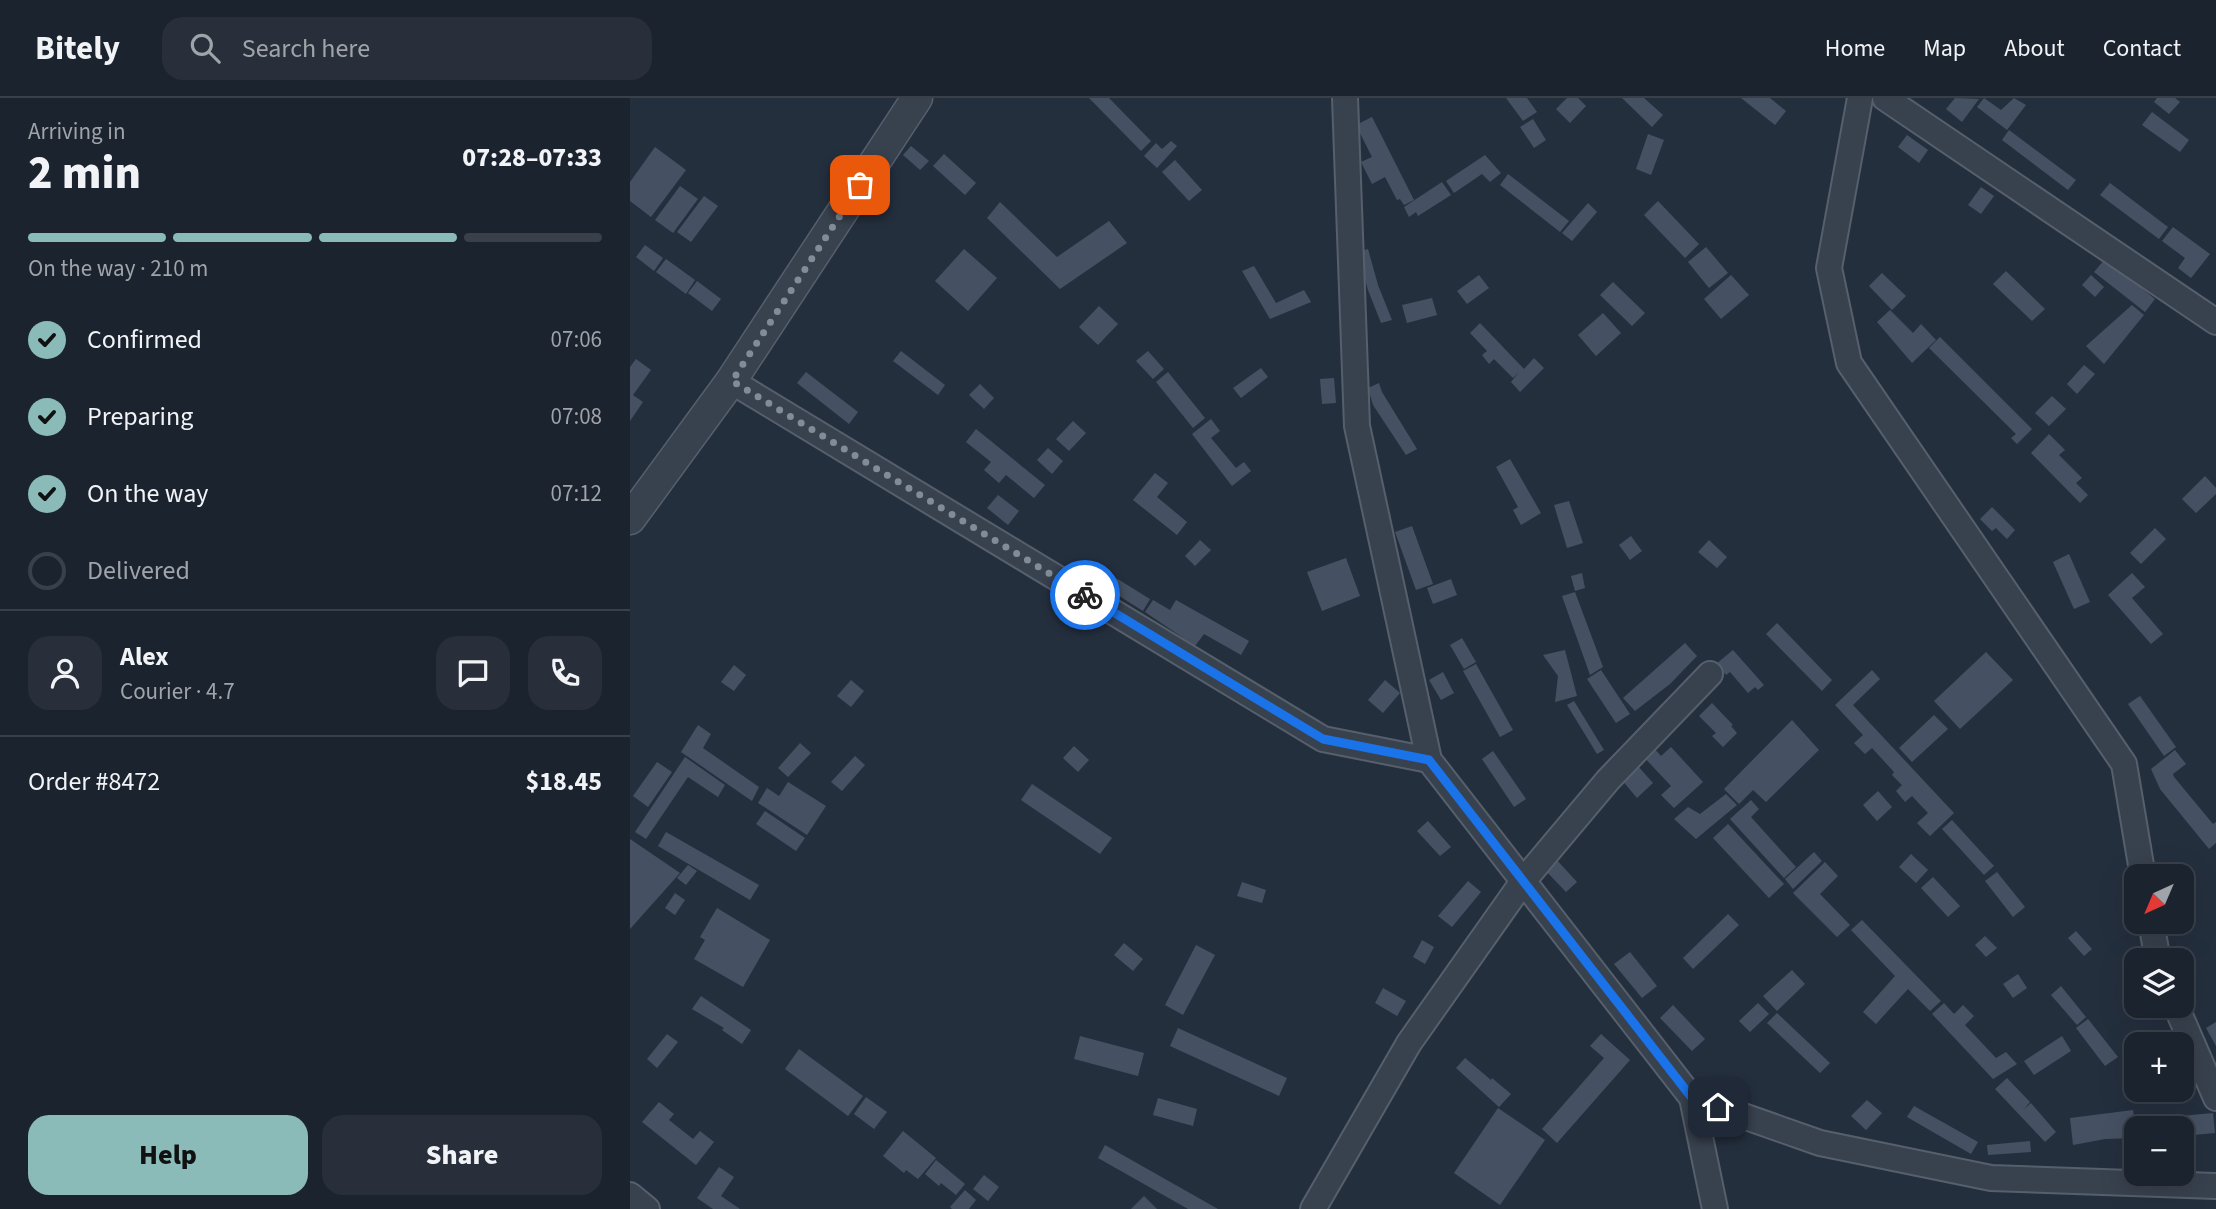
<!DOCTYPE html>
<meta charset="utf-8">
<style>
:root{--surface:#1b232e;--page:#282f3a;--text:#f1f3f6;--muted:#a0a4aa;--line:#39404a;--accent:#8bbbb9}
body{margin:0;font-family:"Source Sans 3",sans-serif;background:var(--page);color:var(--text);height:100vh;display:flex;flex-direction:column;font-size:26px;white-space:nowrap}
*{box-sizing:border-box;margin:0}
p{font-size:23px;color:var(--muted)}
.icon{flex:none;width:38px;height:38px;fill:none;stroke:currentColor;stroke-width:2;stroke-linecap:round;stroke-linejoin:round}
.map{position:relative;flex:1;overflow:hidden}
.side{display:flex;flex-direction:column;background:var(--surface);width:630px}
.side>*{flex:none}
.needle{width:46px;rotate:224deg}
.tools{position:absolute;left:1494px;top:766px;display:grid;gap:14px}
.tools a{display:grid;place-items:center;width:70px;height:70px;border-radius:14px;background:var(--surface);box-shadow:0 7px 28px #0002,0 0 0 2px var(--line);font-size:35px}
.pin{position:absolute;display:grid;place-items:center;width:60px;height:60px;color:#fff;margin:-30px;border-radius:14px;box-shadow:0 4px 10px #0006}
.courier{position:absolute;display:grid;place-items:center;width:70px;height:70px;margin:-35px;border:5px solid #1a73e8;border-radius:50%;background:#fff;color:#222;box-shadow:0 2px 9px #0007}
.head em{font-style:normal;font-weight:800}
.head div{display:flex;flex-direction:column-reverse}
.head{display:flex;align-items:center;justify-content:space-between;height:119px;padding:0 28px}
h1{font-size:46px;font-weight:800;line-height:52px}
.bar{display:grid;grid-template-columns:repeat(4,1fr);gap:10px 7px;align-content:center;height:84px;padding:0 28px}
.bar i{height:9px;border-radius:5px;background:var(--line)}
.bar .active{background:var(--accent)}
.bar p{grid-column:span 4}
.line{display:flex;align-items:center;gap:18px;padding:0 28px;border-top:2px solid var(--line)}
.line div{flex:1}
.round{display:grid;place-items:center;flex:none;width:74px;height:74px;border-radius:21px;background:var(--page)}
ol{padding:0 28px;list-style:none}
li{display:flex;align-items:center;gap:21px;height:77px}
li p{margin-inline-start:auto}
li .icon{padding:7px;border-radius:50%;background:var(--accent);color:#111;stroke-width:4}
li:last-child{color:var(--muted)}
li i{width:38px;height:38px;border:4px solid var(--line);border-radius:50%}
.action{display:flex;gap:14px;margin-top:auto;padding:14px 28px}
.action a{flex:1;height:80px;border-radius:21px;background:var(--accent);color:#111;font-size:28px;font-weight:800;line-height:80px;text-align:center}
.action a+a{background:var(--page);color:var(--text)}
header{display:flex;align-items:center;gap:42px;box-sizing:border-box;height:98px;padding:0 35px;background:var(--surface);border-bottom:2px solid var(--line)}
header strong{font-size:33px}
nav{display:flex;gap:38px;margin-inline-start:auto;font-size:24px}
.search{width:490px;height:63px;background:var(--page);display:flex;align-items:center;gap:18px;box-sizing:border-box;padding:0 24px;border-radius:21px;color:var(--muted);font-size:26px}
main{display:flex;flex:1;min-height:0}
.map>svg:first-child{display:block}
</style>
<header>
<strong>Bitely</strong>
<div class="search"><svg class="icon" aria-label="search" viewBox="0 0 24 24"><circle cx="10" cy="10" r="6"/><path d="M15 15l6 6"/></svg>Search here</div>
<nav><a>Home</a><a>Map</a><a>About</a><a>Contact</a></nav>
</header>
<main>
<section class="side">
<div class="head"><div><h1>2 min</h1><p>Arriving in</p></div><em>07:28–07:33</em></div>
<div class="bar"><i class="active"></i><i class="active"></i><i class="active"></i><i></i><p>On the way · 210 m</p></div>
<ol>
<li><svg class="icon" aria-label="check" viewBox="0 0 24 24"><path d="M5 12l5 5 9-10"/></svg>Confirmed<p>07:06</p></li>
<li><svg class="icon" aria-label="check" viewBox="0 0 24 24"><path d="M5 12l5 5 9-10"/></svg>Preparing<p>07:08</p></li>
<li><svg class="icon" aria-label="check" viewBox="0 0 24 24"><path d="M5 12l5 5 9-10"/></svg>On the way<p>07:12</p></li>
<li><i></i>Delivered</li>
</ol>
<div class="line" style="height:126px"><a class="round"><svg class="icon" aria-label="person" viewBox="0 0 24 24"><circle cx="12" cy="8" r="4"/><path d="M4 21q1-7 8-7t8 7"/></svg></a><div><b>Alex</b><p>Courier · 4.7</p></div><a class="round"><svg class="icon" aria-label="chat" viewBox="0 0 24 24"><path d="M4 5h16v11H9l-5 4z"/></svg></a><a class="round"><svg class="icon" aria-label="phone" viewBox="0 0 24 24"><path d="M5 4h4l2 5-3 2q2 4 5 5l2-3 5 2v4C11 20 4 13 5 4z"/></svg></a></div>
<div class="line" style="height:91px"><div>Order #8472</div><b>$18.45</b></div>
<div class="action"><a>Help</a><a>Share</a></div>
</section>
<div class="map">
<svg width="1586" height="1111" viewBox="0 0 1586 1111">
<rect width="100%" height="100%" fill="#242f3e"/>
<!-- building -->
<g fill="#455162">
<path d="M459,0H479L521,43L511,53Z"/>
<path d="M876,0H897L907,14L893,23Z"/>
<path d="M937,0H948L956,8L940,25L926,11Z"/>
<path d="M992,0H1014L1033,17L1022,29Z"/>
<path d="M1111,0H1140L1156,13L1145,27Z"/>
<path d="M1325,0L1349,1L1332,24L1316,11Z"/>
<path d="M1354,0L1371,12L1384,0L1396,7L1377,32L1347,9Z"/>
<path d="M1527,0H1545L1550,4L1539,16L1524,4Z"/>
<path d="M1522,14L1559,42L1550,54L1512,27Z"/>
<path d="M742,19L784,102L774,107L770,101L767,102L755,79L742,86L731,64L742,59L726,27Z"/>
<path d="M903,21L916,42L904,50L890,29Z"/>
<path d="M1379,32L1446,82L1438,92L1372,42Z"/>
<path d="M1018,36L1034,42L1021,77L1006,71Z"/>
<path d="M1277,37L1298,52L1289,65L1268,49Z"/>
<path d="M541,43L547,48L527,70L514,58L526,45L532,51Z"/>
<path d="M281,48L299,63L290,72L273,57Z"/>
<path d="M25,49L56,72L21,119L0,103V84Z"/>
<path d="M314,56L346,85L335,97L303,68Z"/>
<path d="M855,57L871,75L860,84L852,76L824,95L816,83Z"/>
<path d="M545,62L572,92L559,103L532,74Z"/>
<path d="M878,76L939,123L930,134L870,87Z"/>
<path d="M812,84L821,97L788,118L786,114L779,119L774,109Z"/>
<path d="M1480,85L1538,129L1529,141L1470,97Z"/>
<path d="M50,88L68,101L43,135L25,122Z"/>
<path d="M1351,89L1364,98L1351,116L1338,107Z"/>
<path d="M74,98L88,108L61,144L47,134Z"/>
<path d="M1028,103L1069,146L1055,160L1014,117Z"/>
<path d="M370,104L427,159L479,123L497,145L430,191L357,120Z"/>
<path d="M958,105L967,114L942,143L932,135Z"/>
<path d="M1543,129L1580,156L1561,180L1548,170L1555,160L1532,143Z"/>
<path d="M15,147L33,160L24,173L6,159Z"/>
<path d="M1076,149L1098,175L1079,190L1058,164Z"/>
<path d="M334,151L367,180L338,213L305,183Z"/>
<path d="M738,151L748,187L762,222L751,225L738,192L727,154Z"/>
<path d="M36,161L65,182L56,196L26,174Z"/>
<path d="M1475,161L1525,201L1515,214L1464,174Z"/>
<path d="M624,168L646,205L674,192L681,204L640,221L612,173Z"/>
<path d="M1376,173L1415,211L1402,223L1363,186Z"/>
<path d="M1252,175L1276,198L1262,212L1239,188Z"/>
<path d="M849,177L859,190L837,206L827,193Z"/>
<path d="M1101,177L1119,197L1091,221L1074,201Z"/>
<path d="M1461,177L1474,189L1465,199L1452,187Z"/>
<path d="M67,183L91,201L82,213L58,195Z"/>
<path d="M983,184L1015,215L1002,228L970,197Z"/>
<path d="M802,200L807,217L777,225L772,207Z"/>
<path d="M1502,207L1514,217L1474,266L1456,248Z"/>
<path d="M469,208L488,226L468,247L449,229Z"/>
<path d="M1260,212L1283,235L1291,226L1306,242L1282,265L1247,224Z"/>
<path d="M973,215L991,235L966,258L948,237Z"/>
<path d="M850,225L894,271L904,260L914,270L890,294L881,284L889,274L883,280L864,261L859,266L852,257L857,253L840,235Z"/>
<path d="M1310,239L1402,331L1387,346L1381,340L1386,336L1299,250Z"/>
<path d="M271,253L315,287L308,297L263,263Z"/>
<path d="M518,253L534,271L523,281L506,263Z"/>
<path d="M6,261L21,272L3,297L13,304L0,323V269Z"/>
<path d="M1454,267L1465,276L1447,296L1437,286Z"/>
<path d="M631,270L638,279L611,300L603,290Z"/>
<path d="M176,274L228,314L219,326L167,285Z"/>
<path d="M538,274L575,320L563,330L526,284Z"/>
<path d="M704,280L706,305L692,306L690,281Z"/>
<path d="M749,285L752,294L787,351L776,357L743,307L738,290Z"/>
<path d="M350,286L364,300L354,311L339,297Z"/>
<path d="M1422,298L1436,311L1419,328L1405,315Z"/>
<path d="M581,321L590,333L581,340L606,370L614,364L621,373L602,388L562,336Z"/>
<path d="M443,323L456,335L439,353L426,341Z"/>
<path d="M346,331L415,387L404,400L376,377L369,385L354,372L361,364L336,344Z"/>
<path d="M1419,336L1435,352L1429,357L1452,380L1446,385L1458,397L1450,405L1401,355Z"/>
<path d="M418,350L433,363L422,376L407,362Z"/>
<path d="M880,361L911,415L891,427L883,412L888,409L866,369Z"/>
<path d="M525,375L538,385L527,399L557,424L547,437L503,402Z"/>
<path d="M1575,378L1586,390V396L1566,415L1552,401Z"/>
<path d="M368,397L389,413L378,427L357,410Z"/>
<path d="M939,403L953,445L937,450L924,407Z"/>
<path d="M1362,409L1385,432L1377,441L1366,430L1362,433L1350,421Z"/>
<path d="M782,428L803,486L786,492L765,434Z"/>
<path d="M1525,430L1536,441L1511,466L1500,455Z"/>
<path d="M1001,438L1012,453L1000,462L989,447Z"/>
<path d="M570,442L581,452L565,468L555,458Z"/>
<path d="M1079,442L1097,459L1087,470L1068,454Z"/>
<path d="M1439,456L1460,504L1444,511L1423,464Z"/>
<path d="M716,460L730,498L692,513L677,474Z"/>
<path d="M460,464L520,501L513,513L453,475Z"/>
<path d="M952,475L955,490L945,493L941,478Z"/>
<path d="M1502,475L1515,489L1502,500L1533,536L1521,546L1478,497Z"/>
<path d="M821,481L827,497L803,506L797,490Z"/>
<path d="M945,494L973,569L960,577L932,498Z"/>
<path d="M523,502L540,512L546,502L619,543L611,557L574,536L565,548L515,514Z"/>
<path d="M1147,525L1202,582L1192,593L1136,536Z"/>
<path d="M832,540L846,564L834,571L820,547Z"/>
<path d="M1055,545L1067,558L1040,586L1005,613L993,600Z"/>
<path d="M935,552L947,598L925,604L928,578L913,557Z"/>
<path d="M1103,552L1134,587L1128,592L1125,589L1118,595L1100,574L1096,577L1086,566Z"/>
<path d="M1356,554L1383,582L1330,631L1304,603Z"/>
<path d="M846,566L883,632L870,639L833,573Z"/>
<path d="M104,567L116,577L104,593L91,584Z"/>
<path d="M971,572L1000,616L986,625L957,581Z"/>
<path d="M1242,572L1250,581L1223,607L1324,715L1300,738L1287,725L1298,715L1282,698L1275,704L1266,693L1272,687L1262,677L1264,674L1242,650L1235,656L1224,645L1233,637L1205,607Z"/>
<path d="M813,574L824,595L811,602L799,582Z"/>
<path d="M221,582L234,593L221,609L207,598Z"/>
<path d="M755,582L770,595L753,615L738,602Z"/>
<path d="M1510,598L1546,649L1534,658L1498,606Z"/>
<path d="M944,603L974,652L967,656L937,607Z"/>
<path d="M1082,605L1103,627L1101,628L1107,635L1093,649L1082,638L1086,635L1069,618Z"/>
<path d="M1304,617L1318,631L1282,664L1269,650Z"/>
<path d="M1162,622L1189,652L1136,704L1123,692L1109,706L1094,691Z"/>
<path d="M68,627L81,636L73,650L129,689L122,703L51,654Z"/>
<path d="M170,645L181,655L158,679L148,670Z"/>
<path d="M1021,647L1031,658L1041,649L1073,684L1044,710L1031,697L1041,688L1011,656Z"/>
<path d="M444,648L459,662L448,674L433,660Z"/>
<path d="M1545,652L1556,666L1543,676L1544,679L1583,726L1586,724V745L1579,751L1530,691L1521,671Z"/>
<path d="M863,653L896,701L884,709L852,661Z"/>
<path d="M225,658L235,667L212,693L201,684Z"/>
<path d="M55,659L95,687L88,699L58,679L16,741L5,734Z"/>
<path d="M27,664L42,674L18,709L3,698Z"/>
<path d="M1007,667L1023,685L1007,700L991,681Z"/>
<path d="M158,684L196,708L177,737L128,705L137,690L149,698Z"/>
<path d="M402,686L482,740L470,756L391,702Z"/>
<path d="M1248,693L1262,709L1247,723L1233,707Z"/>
<path d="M1096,696L1107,707L1066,741L1044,721L1058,709L1070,716Z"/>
<path d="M1121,702L1129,711L1121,719L1166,769L1154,780L1100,721Z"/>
<path d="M135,713L175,740L166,753L126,726Z"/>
<path d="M1322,722L1364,768L1354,777L1312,731Z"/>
<path d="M798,723L821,749L810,758L787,733Z"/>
<path d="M1098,726L1154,786L1139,800L1083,740Z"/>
<path d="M36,734L129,787L120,802L28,748Z"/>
<path d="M0,741L50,775L0,831Z"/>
<path d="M1184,754L1192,763L1163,791L1155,781Z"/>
<path d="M1281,756L1298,772L1286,785L1269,769Z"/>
<path d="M925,760L947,784L936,794L913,770Z"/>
<path d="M1195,764L1208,778L1190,796L1220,827L1207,839L1163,795Z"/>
<path d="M58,767L67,773L56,787L47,780Z"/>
<path d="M1367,774L1395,809L1383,819L1355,783Z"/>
<path d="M1303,779L1330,808L1318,819L1291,790Z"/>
<path d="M838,783L851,794L822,829L808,818Z"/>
<path d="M612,784L636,792L632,805L607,798Z"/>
<path d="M45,795L55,802L45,817L35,810Z"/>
<path d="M87,810L140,842L113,889L64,861L75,842L70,839Z"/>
<path d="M1098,816L1109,827L1063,871L1053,860Z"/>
<path d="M1232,822L1311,903L1300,913L1278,891L1246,926L1233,914L1265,878L1221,832Z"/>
<path d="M1446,833L1462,851L1454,858L1438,840Z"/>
<path d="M1355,838L1367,850L1356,859L1345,847Z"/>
<path d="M792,842L804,849L795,866L783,859Z"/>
<path d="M494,845L513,861L503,873L484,857Z"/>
<path d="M566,847L585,857L553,917L535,907Z"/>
<path d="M1000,854L1027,888L1012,900L984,866Z"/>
<path d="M1162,872L1175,886L1147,913L1133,898Z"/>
<path d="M1388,876L1397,890L1383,900L1373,886Z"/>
<path d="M1431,888L1456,919L1447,927L1421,897Z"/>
<path d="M753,890L776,903L767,918L745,905Z"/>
<path d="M71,898L121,932L112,946L92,932L94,930L62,911Z"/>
<path d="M1128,905L1139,916L1120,934L1109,923Z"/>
<path d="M1314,905L1324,916L1333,907L1344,918L1335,927L1366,960L1376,954L1387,966L1363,981L1302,916Z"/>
<path d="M1043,907L1075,941L1062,953L1030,920Z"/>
<path d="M1147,915L1200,965L1190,975L1137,925Z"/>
<path d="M1458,921L1488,959L1475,968L1446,930Z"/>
<path d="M1586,924V948L1576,930Z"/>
<path d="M548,930L657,980L649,998L540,948Z"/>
<path d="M37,936L48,944L27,970L17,961Z"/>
<path d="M971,936L1000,962L927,1045L912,1031L974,960L960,948Z"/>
<path d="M450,938L514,955L508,978L444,961Z"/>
<path d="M1432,938L1441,953L1404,977L1394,963Z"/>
<path d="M169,951L233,998L218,1018L155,971Z"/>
<path d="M835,960L861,982L862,980L881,996L869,1009L826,970Z"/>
<path d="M1559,962L1568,977L1555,984L1552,979V967Z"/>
<path d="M1377,980L1400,1004L1394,1011L1401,1005L1426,1034L1415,1044L1365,991Z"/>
<path d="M236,999L257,1014L244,1031L224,1016Z"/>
<path d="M528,1000L567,1011L563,1028L523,1017Z"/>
<path d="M1237,1002L1252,1015L1236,1032L1221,1018Z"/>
<path d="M29,1004L44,1016L39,1022L63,1041L70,1033L84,1044L66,1067L12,1024Z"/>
<path d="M1284,1008L1348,1044L1341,1056L1277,1019Z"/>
<path d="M868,1010L915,1042L870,1107L824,1075Z"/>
<path d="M1503,1012L1507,1040L1475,1041L1443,1047L1440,1020Z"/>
<path d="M1583,1015L1585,1035L1552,1038V1031H1541L1540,1019Z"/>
<path d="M273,1033L306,1060L288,1081L276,1072L274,1075L253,1058Z"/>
<path d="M1400,1043L1401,1054L1358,1057L1357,1047Z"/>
<path d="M475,1047L588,1111H558L468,1060Z"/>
<path d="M306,1062L335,1086L326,1097L311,1085L309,1088L295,1076Z"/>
<path d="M89,1069L104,1079L91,1098L110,1111H83L67,1100Z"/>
<path d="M354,1077L369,1089L358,1103L343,1091Z"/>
<path d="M335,1092L346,1102L339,1111H322L320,1109Z"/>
<path d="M514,1098L527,1111H501Z"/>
</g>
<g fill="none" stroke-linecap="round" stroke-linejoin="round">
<!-- minor casing -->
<g stroke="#565f6c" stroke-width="28">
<g id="minor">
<path d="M715,0L727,328L799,662L1062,1000L1085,1111"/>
<path d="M1230,0L1199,170L1219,265L1494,666L1513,779"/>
<path d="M1255,0L1586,224"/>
<path d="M101,283L693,641L799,662"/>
<path d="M1521,824L1528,863"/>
<path d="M1546,908L1586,1000"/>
<path d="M1062,1000L1190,1045L1361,1080L1586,1088"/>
<path d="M0,1097L17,1111"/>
<path d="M683,1111L779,945L894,782L978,682L1080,576"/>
</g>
</g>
<!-- tertiary casing -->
<g stroke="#565f6c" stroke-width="33">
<path id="tertiary" d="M0,421L101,283L287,0"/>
</g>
<!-- minor -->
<use href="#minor" stroke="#38414e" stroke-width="24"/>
<!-- tertiary -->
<use href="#tertiary" stroke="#38414e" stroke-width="30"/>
</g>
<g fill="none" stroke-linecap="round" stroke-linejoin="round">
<!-- done -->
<path stroke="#828b98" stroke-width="7" stroke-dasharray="0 12.6" d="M230,87L102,283L455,497"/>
<!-- route -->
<path stroke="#1a73e8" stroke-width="9" d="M455,497L693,641L799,662L1062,1000L1088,1009"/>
</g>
</svg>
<div class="tools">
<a><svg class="needle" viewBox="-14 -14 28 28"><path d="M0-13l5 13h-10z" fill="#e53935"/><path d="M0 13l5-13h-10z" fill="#a0a4aa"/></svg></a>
<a><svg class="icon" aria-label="layers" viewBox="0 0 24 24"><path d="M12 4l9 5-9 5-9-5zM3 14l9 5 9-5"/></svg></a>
<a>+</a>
<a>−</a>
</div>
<div class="pin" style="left:230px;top:87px;background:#ea580c"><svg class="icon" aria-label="bag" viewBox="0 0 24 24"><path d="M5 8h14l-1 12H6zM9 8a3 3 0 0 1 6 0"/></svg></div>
<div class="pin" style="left:1088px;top:1009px;background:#1f2937"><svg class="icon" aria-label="home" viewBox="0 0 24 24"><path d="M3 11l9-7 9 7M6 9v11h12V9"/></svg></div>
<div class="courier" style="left:455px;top:497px"><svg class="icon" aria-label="bike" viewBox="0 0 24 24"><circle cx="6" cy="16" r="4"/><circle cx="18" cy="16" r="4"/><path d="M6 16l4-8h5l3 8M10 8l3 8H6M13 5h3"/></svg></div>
</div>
</main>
